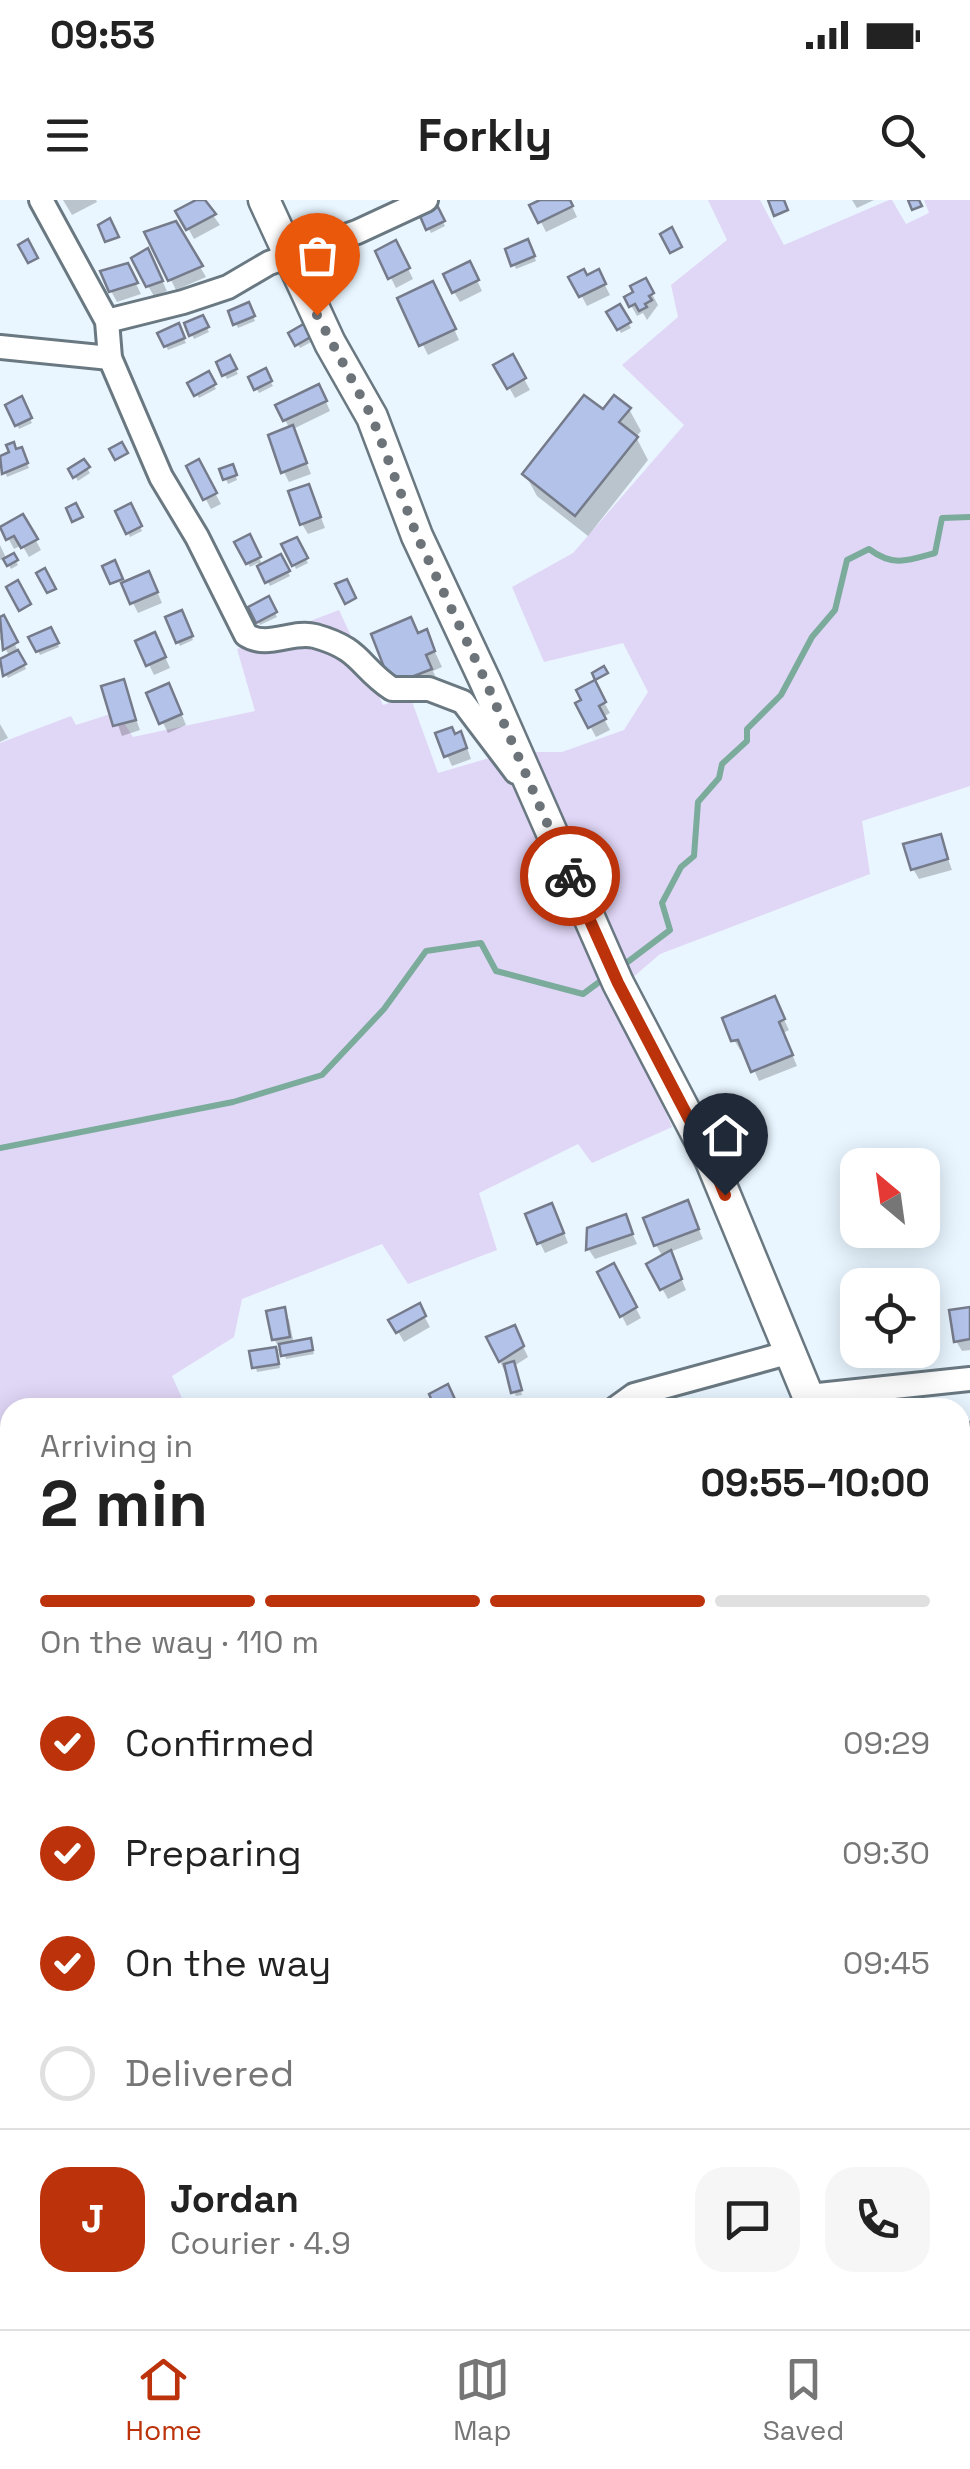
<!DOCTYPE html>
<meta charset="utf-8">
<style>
:root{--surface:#fff;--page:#f6f6f6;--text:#222;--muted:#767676;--line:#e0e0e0;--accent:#bc320a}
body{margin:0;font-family:"Space Grotesk",sans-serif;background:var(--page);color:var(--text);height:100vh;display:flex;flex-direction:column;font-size:38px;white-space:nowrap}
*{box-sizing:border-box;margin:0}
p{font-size:32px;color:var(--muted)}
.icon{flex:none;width:55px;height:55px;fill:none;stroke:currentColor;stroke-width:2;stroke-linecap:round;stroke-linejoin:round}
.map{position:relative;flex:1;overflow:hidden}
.sheet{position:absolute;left:0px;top:1198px;width:970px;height:932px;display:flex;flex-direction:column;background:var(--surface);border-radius:30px 30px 0 0;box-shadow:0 5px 25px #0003}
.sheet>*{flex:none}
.needle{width:65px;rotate:331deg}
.buttons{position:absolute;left:840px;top:948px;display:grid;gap:20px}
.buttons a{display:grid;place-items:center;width:100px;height:100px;border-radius:20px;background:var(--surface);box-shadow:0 5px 25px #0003;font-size:50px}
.pin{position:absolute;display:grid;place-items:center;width:85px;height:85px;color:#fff;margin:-102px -42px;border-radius:50% 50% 50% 0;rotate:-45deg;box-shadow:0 0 10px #0007}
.pin .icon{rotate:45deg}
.courier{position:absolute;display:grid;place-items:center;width:100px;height:100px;margin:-50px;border:8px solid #bc320a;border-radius:50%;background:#fff;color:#222;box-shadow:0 2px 12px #0007}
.head em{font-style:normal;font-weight:600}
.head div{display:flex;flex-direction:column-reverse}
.head{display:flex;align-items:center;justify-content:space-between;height:170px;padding:0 40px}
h1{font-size:65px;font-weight:600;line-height:75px}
.bar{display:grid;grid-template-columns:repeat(4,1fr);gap:15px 10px;align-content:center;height:120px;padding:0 40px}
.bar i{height:12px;border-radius:8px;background:var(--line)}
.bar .current{background:var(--accent)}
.bar p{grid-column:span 4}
.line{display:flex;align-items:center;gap:25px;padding:0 40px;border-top:2px solid var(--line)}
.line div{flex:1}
.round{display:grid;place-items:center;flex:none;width:105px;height:105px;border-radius:30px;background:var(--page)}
ol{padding:0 40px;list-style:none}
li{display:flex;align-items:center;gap:30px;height:110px}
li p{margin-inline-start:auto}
li .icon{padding:10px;border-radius:50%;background:var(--accent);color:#fff;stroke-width:4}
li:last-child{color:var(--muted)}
li i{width:55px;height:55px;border:5px solid var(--line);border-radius:50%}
.status{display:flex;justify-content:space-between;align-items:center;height:70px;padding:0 50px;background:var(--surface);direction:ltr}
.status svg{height:28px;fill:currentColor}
header{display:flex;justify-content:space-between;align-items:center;height:130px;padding:0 40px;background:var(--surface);font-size:45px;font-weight:600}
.dock{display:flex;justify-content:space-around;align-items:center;height:140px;border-top:2px solid var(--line);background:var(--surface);font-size:28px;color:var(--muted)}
.dock a{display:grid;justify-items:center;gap:5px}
.dock .current{color:var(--accent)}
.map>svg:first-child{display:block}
</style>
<div class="status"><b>09:53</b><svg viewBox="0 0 49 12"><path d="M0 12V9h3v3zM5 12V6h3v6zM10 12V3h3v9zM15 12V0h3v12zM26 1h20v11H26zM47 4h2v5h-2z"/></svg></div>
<header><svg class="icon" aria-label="menu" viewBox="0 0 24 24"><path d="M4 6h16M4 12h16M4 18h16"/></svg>Forkly<svg class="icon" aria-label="search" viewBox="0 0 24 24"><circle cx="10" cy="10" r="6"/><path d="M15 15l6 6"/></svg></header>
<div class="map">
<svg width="970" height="2129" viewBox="0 0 970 2129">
<rect width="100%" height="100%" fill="#e9f6ff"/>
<!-- green -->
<path fill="#e0d6f6" d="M708,0H760L784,45L889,0H892L906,24L929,13L924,0H970V586L862,621L870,674L660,754L616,792L672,927L592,963L578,944L479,993L497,1050L408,1084L382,1044L242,1099L234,1137L172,1176L186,1207L10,1208V1331L0,1336V543L71,516L76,525L117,512L133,537L255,511L237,449L339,410L383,505L410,496L438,573L510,552H562L624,530L648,492L623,443L544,462L512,387L573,353L684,225L622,165L678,117L671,85L727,40Z"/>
<!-- shadow -->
<g fill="#0003">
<path d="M63,0H96L97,2L72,15Z"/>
<path d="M202,0L220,25L194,39L179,12Z"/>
<path d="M545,0H569L577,17L546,32L533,6Z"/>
<path d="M852,0H874L857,8Z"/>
<path d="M437,10L445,26L431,33L423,17Z"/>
<path d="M175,24L206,77L176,90L148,34Z"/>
<path d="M530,46L536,61L516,69L514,64Z"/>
<path d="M401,54L413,79L396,88L391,78Z"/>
<path d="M153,61L167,91L154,96L148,86Z"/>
<path d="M127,66L141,94L117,102L111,91Z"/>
<path d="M598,72L610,95L587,106L572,78H586Z"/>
<path d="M474,74L482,91L460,102L454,92Z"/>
<path d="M645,81L658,105L647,120L643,113L637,116L627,98Z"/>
<path d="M438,94L459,140L428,155L400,99Z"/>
<path d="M248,105L255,121L238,128L231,112Z"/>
<path d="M619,107L631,128L621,133L609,113Z"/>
<path d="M202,118L209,132L194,139L187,125Z"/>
<path d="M306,125L315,140L300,148L292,134Z"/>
<path d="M178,127L186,143L168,150L160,134Z"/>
<path d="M512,157L530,190L515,198L497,166Z"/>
<path d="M229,158L238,174L227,179L219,163Z"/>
<path d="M265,172L273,186L259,193L251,179Z"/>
<path d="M208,175L216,189L199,198L191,184Z"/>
<path d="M324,197L330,211L293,229L311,274L289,282L284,272L290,229L285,220Z"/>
<path d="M21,200L32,223L19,229L8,206Z"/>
<path d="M629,209L641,231L636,237L648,260L588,336L537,296L525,274L603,213Z"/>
<path d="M21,250L29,268L7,277L0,259Z"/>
<path d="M83,262L90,273L78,281L71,270Z"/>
<path d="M198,262L221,304L211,309L189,267Z"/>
<path d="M222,270L234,271L237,280L228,284Z"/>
<path d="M313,297L325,328L308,334L302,324Z"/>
<path d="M130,306L142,331L130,337L118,312Z"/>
<path d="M23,317L41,350L29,357L22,345L14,349L3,328Z"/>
<path d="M249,338L263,366L280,357L290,376L270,386L258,363L250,367L238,343Z"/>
<path d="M296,340L308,363L296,369L285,346Z"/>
<path d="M0,345L7,360L13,356L18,365L11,369L5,358L0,360Z"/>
<path d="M154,384L162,403L138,413L133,403Z"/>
<path d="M268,399L277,417L260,425L251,408Z"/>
<path d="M3,418L26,469L8,478L0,464L10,457L0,439Z"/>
<path d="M184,418L193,440L180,446L178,442Z"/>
<path d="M50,430L59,447L40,455L32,439Z"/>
<path d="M426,433L442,467L433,471L439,485L403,500L419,436Z"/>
<path d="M138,442L160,445L170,468L154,475Z"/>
<path d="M122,482L140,530L122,536L104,487Z"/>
<path d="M594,484L610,513L603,517L610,530L596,537L578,504Z"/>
<path d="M149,494L174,496L186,525L168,533Z"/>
<path d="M0,524L8,538L0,542Z"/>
<path d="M438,535L455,537L466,545L471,559L452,566Z"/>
<path d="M940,637L952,670L919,679L913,669Z"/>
<path d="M779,809L789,830L783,833L797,866L759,881L745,850H740L734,840Z"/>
<path d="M692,1013L703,1039L670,1052L686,1090L668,1099L649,1065L663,1057L656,1045Z"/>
<path d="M557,1016L568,1043L545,1053L540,1043Z"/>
<path d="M625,1017L637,1044L595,1059L589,1050V1030Z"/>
<path d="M614,1067L641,1118L627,1126L600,1073Z"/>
<path d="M419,1107L430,1127L404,1142L392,1121Z"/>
<path d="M970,1109V1150L962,1151L956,1141Z"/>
<path d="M284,1110L289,1120L294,1144L310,1141L314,1154L286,1159L283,1149L276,1151L280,1168L257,1172L252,1153L280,1149L274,1139Z"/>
<path d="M489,1138H519L528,1157L514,1166L522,1195L516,1196Z"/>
<path d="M960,1225H970V1272L960,1273Z"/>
<path d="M0,1459L8,1472L0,1478Z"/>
<path d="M0,1792L10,1795V1804L3,1810L0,1807Z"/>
<rect x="960" y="1973" width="10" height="53"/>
<path d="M83,2120H98L99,2122L88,2128Z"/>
<path d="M421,2120H454L459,2129H426Z"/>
</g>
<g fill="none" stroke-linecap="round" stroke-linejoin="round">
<!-- stream -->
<g stroke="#7aab9b" stroke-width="6">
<path d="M621,767L670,730L662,703L681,667L694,656L698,602L719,578L722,564L747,541V529L781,495L812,437L835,410L847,360L869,349C893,367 907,361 935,353L942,318L970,317"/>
<path d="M0,948L233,902L322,875L384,809L426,751L481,743L496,771L583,794L606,777"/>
</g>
</g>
<!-- building -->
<g fill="#b2c2e9" stroke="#757b8a" stroke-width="2.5">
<path d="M196,0H205L216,14L186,30L175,11Z"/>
<path d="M540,0H570L573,6L538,23L529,5Z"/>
<path d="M768,0H784L788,10L774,16Z"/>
<path d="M908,0H919L922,6L912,10Z"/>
<path d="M438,7L445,21L426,30L420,16Z"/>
<path d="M110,18L119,37L105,42L98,25Z"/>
<path d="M176,21L203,66L168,81L144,32Z"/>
<path d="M672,27L682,47L670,53L660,34Z"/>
<path d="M28,39L38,58L28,63L18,45Z"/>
<path d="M528,39L535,56L511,66L505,49Z"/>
<path d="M396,40L410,68L388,79L375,51Z"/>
<path d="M148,48L163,81L146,87L131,58Z"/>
<path d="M470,61L479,80L452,93L443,74Z"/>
<path d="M128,63L138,83L109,92L100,71Z"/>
<path d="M584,69L587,75L599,69L606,84L579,97L568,77Z"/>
<path d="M646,78L654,93L649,96L652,100L645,104L647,107L639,111L635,104L629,107L624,97L633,92L630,86Z"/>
<path d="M433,81L456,129L419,146L397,98Z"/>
<path d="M249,102L255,116L233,125L228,111Z"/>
<path d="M620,104L631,122L617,130L606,112Z"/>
<path d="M203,115L209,127L189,136L184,123Z"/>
<path d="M307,122L314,135L295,146L288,133Z"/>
<path d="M179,123L185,138L164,147L157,133Z"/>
<path d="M513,154L526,178L507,189L493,165Z"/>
<path d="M230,155L237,169L222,176L216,162Z"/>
<path d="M266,168L272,181L254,190L248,177Z"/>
<path d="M209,171L216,184L194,196L187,183Z"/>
<path d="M319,184L327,201L283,221L275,205Z"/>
<path d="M584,195L603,209L614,195L631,208L619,222L638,237L575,316L522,274Z"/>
<path d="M22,196L32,218L15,226L5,205Z"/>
<path d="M293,225L307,263L281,273L268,235Z"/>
<path d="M14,242L16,249L22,247L28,263L2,274L0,256L9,252L6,245Z"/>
<path d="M122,242L128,253L115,260L109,249Z"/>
<path d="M84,259L90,267L73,278L68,269Z"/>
<path d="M199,259L217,293L203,300L186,266Z"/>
<path d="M233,264L237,275L223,280L219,269Z"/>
<path d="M309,284L321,317L300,325L288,291Z"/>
<path d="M76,303L83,317L72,322L66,308Z"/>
<path d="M131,303L142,326L126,334L115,311Z"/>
<path d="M23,314L38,339L21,348L14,336L6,340L0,327Z"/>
<path d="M250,334L261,357L246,364L234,342Z"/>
<path d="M297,337L308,358L292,366L281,344Z"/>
<path d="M14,353L18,360L7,366L3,359Z"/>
<path d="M281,354L290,371L265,383L257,366Z"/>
<path d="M115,360L123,379L110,384L102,366Z"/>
<path d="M45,368L56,389L47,393L36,373Z"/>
<path d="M149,371L158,392L130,404L121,383Z"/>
<path d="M347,379L356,398L345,404L335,384Z"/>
<path d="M18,380L31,404L19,411L6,387Z"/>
<path d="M269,396L277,412L256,423L248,407Z"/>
<path d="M182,410L193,436L176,443L165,417Z"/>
<path d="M4,415L18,442L3,450L0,417Z"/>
<path d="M411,417L418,433L427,429L435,451L426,455L432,469L391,485L371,434Z"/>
<path d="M51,427L59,443L36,452L28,437Z"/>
<path d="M155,432L166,457L146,466L135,441Z"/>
<path d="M18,450L26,464L3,476L0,459Z"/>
<path d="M604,466L608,473L595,480L592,473Z"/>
<path d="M124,479L136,520L113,526L101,486Z"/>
<path d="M595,480L606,502L599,506L606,519L588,528L575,503L581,500L576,490Z"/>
<path d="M169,483L182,514L159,524L146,493Z"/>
<path d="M452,527L455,534L461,531L467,548L444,557L435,533Z"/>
<path d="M941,634L948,659L911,670L903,644Z"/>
<path d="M775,796L785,819L779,822L793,855L751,872L738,840L731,841L722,818Z"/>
<path d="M858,973V1008H857L849,974Z"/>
<path d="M688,1000L699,1029L654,1046L643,1018Z"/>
<path d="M552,1003L564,1033L537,1044L525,1014Z"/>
<path d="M626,1014L633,1034L586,1050L587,1028Z"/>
<path d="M671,1050L682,1079L660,1090L646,1064Z"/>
<path d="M614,1063L637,1107L620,1117L597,1072Z"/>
<path d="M420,1103L426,1116L396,1133L388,1120Z"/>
<path d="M285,1107L290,1137L272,1140L266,1111Z"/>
<path d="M970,1107V1139L954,1142L949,1110Z"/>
<path d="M515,1125L524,1146L499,1162L486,1137Z"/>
<path d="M311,1138L313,1150L281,1156L279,1144Z"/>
<path d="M276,1147L279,1164L252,1168L249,1151Z"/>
<path d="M514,1161L522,1190L511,1193L504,1164Z"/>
<path d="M448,1184L459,1208H435L429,1194Z"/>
<path d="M970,1222V1256L960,1257V1223Z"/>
<path d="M7,1415L10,1419L8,1451L0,1437V1419Z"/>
<path d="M10,1652V1679L0,1664V1660Z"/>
<path d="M4,1784L10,1791V1797L0,1807V1788Z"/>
<path d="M970,1970V2010H960V1971Z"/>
<path d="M970,2077V2093H964L963,2078Z"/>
<path d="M228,2120H284L287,2126L281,2129H233Z"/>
<path d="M418,2120H456L439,2129H423Z"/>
<rect x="654" y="2120" width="18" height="9"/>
<path d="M517,2123L536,2124V2129H519Z"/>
</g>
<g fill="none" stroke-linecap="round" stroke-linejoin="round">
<!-- minor casing -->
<g stroke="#697881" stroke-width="28">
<g id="minor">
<path d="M41,0L107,121L110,158L161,277L197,337L246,435C268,449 292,430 315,436C362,449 358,466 392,489H429L463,502L516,572"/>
<path d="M107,121L183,102L228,87L269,63L357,32L426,0"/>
<path d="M0,147L110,158"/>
<path d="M809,1196L970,1179"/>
<path d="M616,1208L634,1195L791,1152"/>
<path d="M960,1514L970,1527"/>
<path d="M960,1721L970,1717"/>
<path d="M0,2012L10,1954"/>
</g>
</g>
<!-- major casing -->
<g stroke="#697881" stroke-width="35">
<g id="major">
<path d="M264,0L330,143L372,217L417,336L486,483L618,783L711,961L813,1208"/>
<path d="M721,2129L723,2120"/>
</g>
</g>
<!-- minor -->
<use href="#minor" stroke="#fff" stroke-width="22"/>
<!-- major -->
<use href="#major" stroke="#fff" stroke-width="30"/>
</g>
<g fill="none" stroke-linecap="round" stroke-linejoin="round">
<!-- done -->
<path stroke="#6c747a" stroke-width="10" stroke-dasharray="0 18" d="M317,115L372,217L417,336L486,482L570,676"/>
<!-- route -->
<path stroke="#bc320a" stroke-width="12" d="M570,676L618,783L711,961L725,995"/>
</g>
</svg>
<div class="buttons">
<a><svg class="needle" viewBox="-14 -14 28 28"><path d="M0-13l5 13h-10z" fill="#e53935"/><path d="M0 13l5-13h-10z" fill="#767676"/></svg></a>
<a><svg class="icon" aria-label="locate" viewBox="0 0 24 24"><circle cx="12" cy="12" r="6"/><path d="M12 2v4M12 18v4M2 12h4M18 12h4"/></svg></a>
</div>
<div class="pin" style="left:317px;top:115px;background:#ea580c"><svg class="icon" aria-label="bag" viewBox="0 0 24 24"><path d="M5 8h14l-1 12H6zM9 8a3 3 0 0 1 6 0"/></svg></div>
<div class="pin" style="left:725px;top:995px;background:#1f2937"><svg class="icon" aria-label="home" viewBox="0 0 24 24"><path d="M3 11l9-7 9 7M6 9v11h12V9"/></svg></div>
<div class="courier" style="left:570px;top:676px"><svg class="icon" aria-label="bike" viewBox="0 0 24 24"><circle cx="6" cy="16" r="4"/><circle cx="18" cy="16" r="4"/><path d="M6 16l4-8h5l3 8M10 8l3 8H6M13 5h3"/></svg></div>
<section class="sheet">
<div class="head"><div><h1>2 min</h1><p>Arriving in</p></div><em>09:55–10:00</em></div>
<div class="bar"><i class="current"></i><i class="current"></i><i class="current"></i><i></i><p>On the way · 110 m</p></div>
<ol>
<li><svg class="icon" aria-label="check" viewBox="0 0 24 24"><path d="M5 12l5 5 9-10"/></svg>Confirmed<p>09:29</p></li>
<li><svg class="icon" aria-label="check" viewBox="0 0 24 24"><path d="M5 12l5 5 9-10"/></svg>Preparing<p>09:30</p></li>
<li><svg class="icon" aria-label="check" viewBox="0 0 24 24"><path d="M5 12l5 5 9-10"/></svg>On the way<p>09:45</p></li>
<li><i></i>Delivered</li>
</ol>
<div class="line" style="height:180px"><b class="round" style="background:var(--accent);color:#fff">J</b><div><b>Jordan</b><p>Courier · 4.9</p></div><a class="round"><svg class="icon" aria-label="chat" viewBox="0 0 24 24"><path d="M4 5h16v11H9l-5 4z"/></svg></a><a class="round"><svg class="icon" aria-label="phone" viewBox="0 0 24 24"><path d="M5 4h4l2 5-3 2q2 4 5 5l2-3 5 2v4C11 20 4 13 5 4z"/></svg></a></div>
</section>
</div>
<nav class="dock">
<a class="current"><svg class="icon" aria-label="home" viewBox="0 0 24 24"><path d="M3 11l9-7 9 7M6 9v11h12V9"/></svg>Home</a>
<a><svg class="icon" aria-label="map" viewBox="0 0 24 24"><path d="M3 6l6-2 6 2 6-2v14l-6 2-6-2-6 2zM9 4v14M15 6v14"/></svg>Map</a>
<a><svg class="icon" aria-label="saved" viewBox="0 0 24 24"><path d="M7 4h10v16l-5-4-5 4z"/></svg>Saved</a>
</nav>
